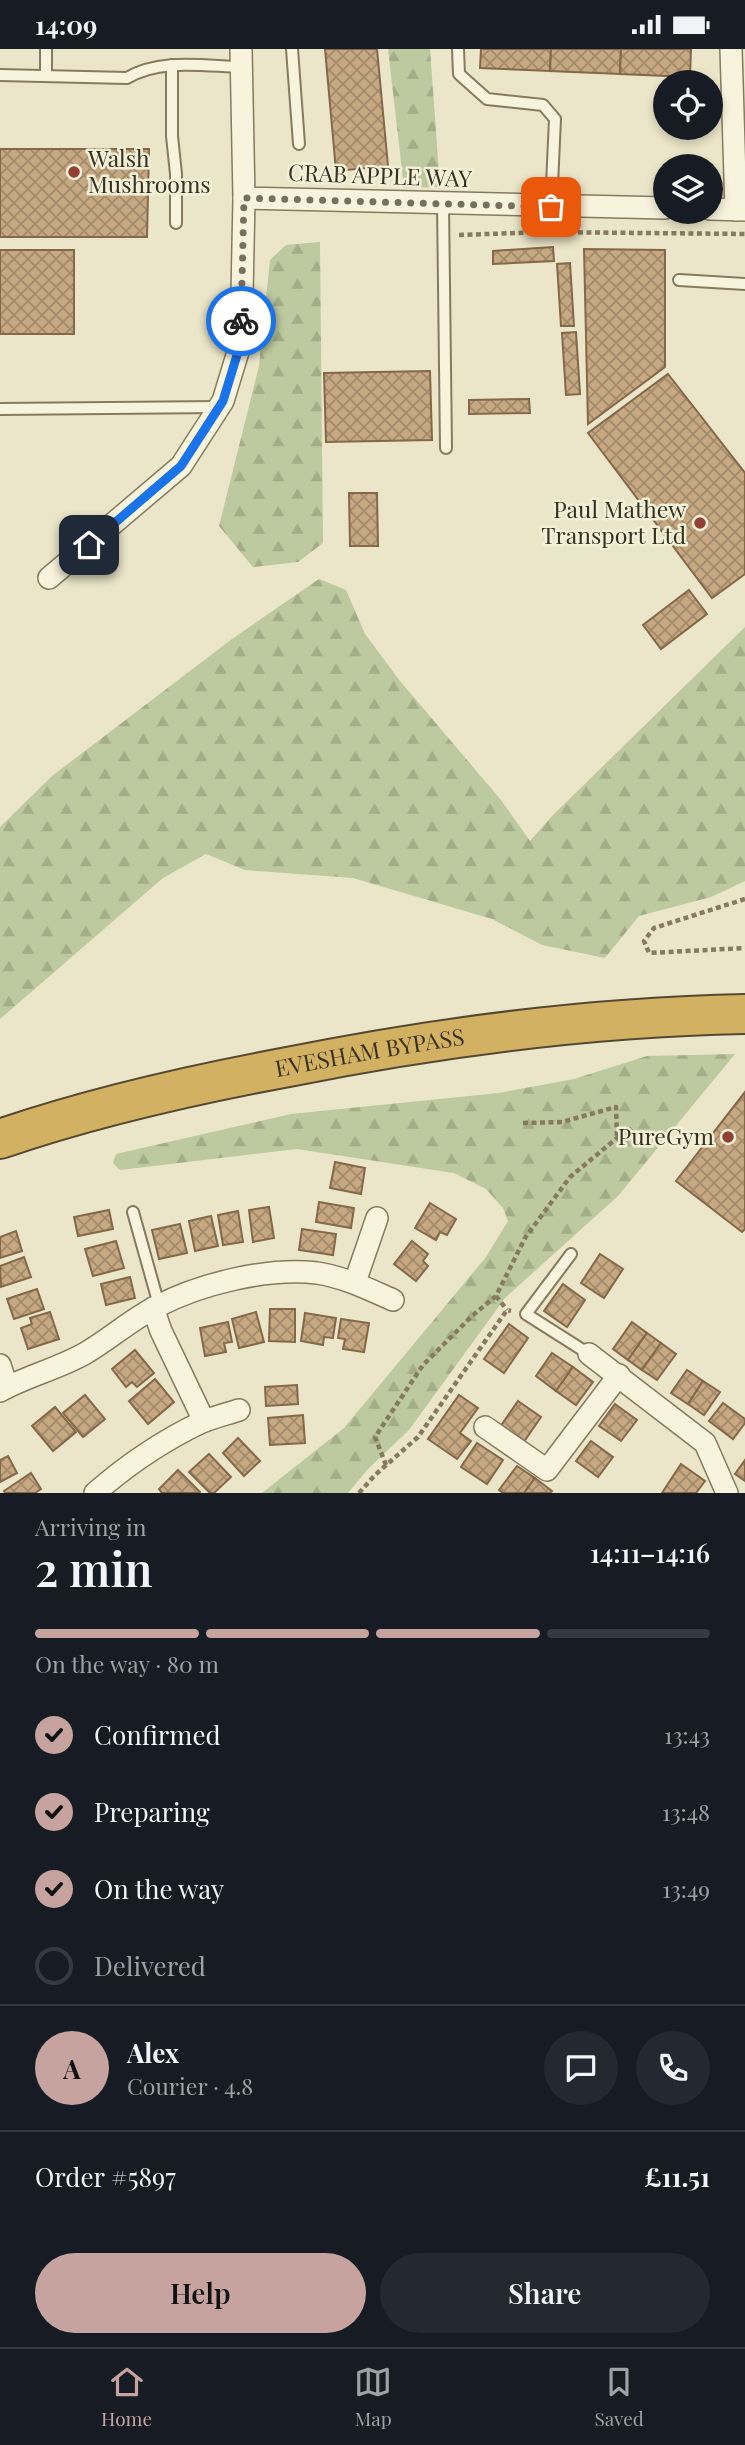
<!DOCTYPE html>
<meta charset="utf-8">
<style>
:root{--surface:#171b24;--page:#242831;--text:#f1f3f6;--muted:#9ea1a6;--line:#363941;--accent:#c6a39f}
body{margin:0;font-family:"Playfair Display",serif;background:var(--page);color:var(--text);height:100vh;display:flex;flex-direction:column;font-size:26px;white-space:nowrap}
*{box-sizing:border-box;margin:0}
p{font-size:23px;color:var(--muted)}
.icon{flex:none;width:38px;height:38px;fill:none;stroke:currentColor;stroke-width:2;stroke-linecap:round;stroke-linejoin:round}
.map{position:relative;height:1444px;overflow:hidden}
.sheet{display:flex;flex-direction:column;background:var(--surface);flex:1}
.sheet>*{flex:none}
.fabs{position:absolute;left:653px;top:21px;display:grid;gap:14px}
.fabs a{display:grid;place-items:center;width:70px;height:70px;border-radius:50%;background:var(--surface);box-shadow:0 4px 10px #0003;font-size:35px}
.pin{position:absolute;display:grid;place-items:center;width:60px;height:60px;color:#fff;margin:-30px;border-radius:14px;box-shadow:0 4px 10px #0006}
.courier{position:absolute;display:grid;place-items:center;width:70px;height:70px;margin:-35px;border:5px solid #1a73e8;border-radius:50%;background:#fff;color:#222;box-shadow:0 2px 9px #0007}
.summary em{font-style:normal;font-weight:600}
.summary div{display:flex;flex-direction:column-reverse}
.summary{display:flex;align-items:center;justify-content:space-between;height:119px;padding:0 35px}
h1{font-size:46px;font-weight:600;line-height:52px}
.bar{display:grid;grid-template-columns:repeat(4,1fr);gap:10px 7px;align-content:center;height:84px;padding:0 35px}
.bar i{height:9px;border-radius:5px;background:var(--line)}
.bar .active{background:var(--accent)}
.bar p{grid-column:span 4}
.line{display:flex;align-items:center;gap:18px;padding:0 35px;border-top:2px solid var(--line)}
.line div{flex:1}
.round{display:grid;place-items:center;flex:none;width:74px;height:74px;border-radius:37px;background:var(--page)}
ol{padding:0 35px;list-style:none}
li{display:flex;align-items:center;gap:21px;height:77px}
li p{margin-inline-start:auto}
li .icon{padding:7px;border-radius:50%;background:var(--accent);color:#111;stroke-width:4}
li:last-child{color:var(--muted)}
li i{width:38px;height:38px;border:4px solid var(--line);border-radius:50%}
.button{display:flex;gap:14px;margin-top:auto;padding:14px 35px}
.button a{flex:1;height:80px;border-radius:42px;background:var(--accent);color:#111;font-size:28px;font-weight:600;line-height:80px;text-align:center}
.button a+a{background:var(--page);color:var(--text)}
.status{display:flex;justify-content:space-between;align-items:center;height:49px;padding:0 35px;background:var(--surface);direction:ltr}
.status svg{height:19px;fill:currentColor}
.tabs{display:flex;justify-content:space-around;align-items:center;height:98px;border-top:2px solid var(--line);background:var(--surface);font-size:19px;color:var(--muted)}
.tabs a{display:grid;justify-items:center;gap:4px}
.tabs .active{color:var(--accent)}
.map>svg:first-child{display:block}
</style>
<div class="status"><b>14:09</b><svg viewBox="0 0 49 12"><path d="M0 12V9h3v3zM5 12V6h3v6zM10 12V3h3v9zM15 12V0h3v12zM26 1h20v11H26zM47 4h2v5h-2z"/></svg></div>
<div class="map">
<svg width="745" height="1444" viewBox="0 0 745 1444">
<defs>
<pattern id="forest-firs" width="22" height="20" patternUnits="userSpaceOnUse" patternTransform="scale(1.75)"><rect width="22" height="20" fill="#bdc99e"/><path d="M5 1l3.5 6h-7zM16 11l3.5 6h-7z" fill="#a3ad88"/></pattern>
<pattern id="building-cross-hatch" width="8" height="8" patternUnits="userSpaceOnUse" patternTransform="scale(1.75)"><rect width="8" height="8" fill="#c6a982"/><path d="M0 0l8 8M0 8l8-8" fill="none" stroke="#a28a6a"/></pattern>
</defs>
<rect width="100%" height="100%" fill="#ebe6c9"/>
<!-- forest -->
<g fill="url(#forest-firs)">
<path d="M388,0H430L440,138L404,139Z"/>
<path d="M320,193L323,494L298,513L253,518L219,477L259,317L270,211L286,196Z"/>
<path d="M319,530L346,541L365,585L400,632L501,751L530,792L552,767L745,578V832L711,848L639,867L605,909L542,896L492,870L353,829L245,821L206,805L163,829L0,970V778L52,727L232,590Z"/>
<path d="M735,1005L618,1147L505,1249L409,1381L368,1420L348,1444H262L344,1379L486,1208L508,1172L503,1159L486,1140L454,1124L297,1100L120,1121L113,1114L116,1105L291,1065L499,1044L574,1030L647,1007Z"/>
</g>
<!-- building -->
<g fill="url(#building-cross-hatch)" stroke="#846847" stroke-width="2">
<path d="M325,0H377L388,117L336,122Z"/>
<path d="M481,0H551L550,22L480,19Z"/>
<path d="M551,0H621L620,25L550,22Z"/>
<path d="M621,0H691L690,28L620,25Z"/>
<path d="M0,100H149L147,188H0Z"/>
<path d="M553,198L554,212L493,215V202Z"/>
<path d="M584,200L665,201V318L588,375Z"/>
<rect x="0" y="201" width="74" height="84"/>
<path d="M570,214L574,277H561L557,215Z"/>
<path d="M576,283L580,345L566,346L562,284Z"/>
<path d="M430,322L432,391L326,393L324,324Z"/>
<path d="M668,325L745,424V525L712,549L588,384Z"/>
<path d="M529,350L530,364L469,365V351Z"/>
<path d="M349,444H377L378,497H350Z"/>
<path d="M689,541L707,565L661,600L643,576Z"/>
<path d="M745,1043V1180L742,1183L676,1132Z"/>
<path d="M335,1113L365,1119L361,1145L330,1139Z"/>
<path d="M319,1153L354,1159L351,1179L316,1173Z"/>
<path d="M430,1154L456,1170L447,1186L440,1183L436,1191L415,1179Z"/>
<path d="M269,1158L274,1189L253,1193L249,1161Z"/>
<path d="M109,1161L113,1180L78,1187L74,1168Z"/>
<path d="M238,1162L243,1193L223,1196L218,1166Z"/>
<path d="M211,1167L218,1197L195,1202L189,1172Z"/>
<path d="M180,1175L187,1204L159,1210L152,1181Z"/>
<path d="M302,1180L336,1185L333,1206L299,1201Z"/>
<path d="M16,1182L22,1202L0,1209V1188Z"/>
<path d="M116,1192L124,1219L93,1227L85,1200Z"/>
<path d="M412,1192L428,1205L423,1212L428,1217L416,1232L394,1215Z"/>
<path d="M600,1205L623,1220L604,1249L581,1234Z"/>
<path d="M24,1208L31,1228L1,1238L0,1217Z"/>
<path d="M130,1228L135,1249L106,1256L101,1235Z"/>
<path d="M563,1235L585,1251L567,1278L544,1262Z"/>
<path d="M37,1240L44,1260L14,1270L7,1250Z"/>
<path d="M270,1260H295V1293L269,1292Z"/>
<path d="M50,1263L59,1290L28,1300L21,1279L32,1275L30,1269Z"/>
<path d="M256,1263L264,1293L239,1299L232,1270Z"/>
<path d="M305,1264L336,1269L333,1289L324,1288L323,1296L301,1292Z"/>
<path d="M341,1270L369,1274L364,1303L343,1300L345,1290L338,1289Z"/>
<path d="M228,1273L232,1293L224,1294L226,1303L205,1307L200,1279Z"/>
<path d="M632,1273L647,1284L628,1311L613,1300Z"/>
<path d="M509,1275L528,1289L504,1324L484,1310Z"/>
<path d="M647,1284L661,1294L642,1321L628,1311Z"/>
<path d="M661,1294L676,1305L657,1331L642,1321Z"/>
<path d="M135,1301L154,1324L137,1338L132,1333L126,1338L112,1320Z"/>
<path d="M552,1304L573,1318L556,1342L536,1327Z"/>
<path d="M573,1318L593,1333L576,1356L556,1342Z"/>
<path d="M687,1321L703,1332L688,1355L671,1344Z"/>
<path d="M155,1330L174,1353L148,1375L129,1352Z"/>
<path d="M703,1332L720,1343L704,1366L688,1355Z"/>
<path d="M297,1336L298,1355L266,1357L265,1338Z"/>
<path d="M85,1346L105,1370L83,1388L63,1364Z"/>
<path d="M459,1346L478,1359L460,1384L471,1392L457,1410L428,1390Z"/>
<path d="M518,1352L541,1368L523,1394L500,1378Z"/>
<path d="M723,1354L745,1370V1374L733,1390L709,1372Z"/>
<path d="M615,1355L637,1371L621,1392L599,1377Z"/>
<path d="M55,1358L76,1383L53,1402L32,1377Z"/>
<path d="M303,1366L305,1394L270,1396L268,1369Z"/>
<path d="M238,1389L260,1412L244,1427L223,1404Z"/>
<path d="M591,1392L613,1408L598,1428L576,1412Z"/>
<path d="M477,1394L503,1411L487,1435L461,1418Z"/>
<path d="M209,1405L231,1428L214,1444H210L189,1423Z"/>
<path d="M8,1407L17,1424L0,1433V1411Z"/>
<path d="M745,1411V1432L735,1425Z"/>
<path d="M681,1415L705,1432L696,1444H662Z"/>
<path d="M517,1417L535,1429L524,1444H503L499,1441Z"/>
<path d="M178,1421L200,1443L199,1444H162L159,1440Z"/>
<path d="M31,1424L41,1440L35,1444H5L4,1442Z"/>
<path d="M535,1429L552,1442L550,1444H524Z"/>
</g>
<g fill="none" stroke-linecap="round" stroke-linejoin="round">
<!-- lane casing -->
<g stroke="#867a5f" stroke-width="14">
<g id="lane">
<path d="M292,0L299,95"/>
<path d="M458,0L459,25L487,50L543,56L555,70L551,158"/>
<path d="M172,16V87L176,125V174"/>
<path d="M0,26L127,29C160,9 204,17 241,18"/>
<path d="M46,27V0"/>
<path d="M443,154L446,399"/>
<path d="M679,231L745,235"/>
<path d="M0,360L219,358"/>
<path d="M133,1163L159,1256"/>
<path d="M571,1205L526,1265L589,1305"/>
</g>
</g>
<!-- street casing -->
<g stroke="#867a5f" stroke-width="24">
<g id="street">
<path d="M241,0L244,149L665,159"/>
<path d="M731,0L736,161"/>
<path d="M710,160L745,161"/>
<path d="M49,529L181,417L223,352L241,293L244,149"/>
<path d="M355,1233L377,1169"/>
<path d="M153,1259L161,1282L204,1372"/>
<path d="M589,1305L705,1394L727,1444"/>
<path d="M0,1316L7,1338"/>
<path d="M0,1342C27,1327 57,1320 84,1305C109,1291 130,1271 156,1258C199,1235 268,1218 317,1224C344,1228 368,1240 393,1251"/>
<path d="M485,1378L547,1421L619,1326"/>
<path d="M95,1444C127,1416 164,1391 202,1373C214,1368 227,1365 239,1361"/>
</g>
</g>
<!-- highway casing -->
<g stroke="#554833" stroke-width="42">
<g id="highway">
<path id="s1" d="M0,1090C93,1058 191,1036 288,1018C438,988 591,968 745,965"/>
</g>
</g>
<!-- path -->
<g stroke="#867a5f" stroke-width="4.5" stroke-dasharray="5 3.5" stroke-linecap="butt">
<path d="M459,186L545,183L745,185"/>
<path d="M745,850L654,879L644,892L649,904L745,899"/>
<path d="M523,1074L562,1073L616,1058L617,1088"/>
<path d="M496,1247L507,1261"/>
<path d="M386,1416L375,1388L423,1316L472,1267L496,1247L525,1189L570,1128L617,1089L632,1080"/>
<path d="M359,1444L375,1426L418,1388L507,1261L511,1262"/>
</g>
<!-- lane -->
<use href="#lane" stroke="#f7f3dc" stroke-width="10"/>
<!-- street -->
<use href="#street" stroke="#f7f3dc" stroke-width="21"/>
<!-- highway -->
<use href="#highway" stroke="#d2b262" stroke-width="38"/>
</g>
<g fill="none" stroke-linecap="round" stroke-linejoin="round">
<!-- done -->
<path stroke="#77705c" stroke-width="7" stroke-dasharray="0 12.6" d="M241,272L244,149L551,158"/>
<!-- route -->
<path stroke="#1a73e8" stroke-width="9" d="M89,496L181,417L223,352L241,293V272"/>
</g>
<!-- markers -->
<g fill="#914134" stroke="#f3f0d8" stroke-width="2.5">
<circle cx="74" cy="123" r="7"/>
<circle cx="700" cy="474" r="7"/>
<circle cx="728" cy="1088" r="7"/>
</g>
<g text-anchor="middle" stroke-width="5" stroke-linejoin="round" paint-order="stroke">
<!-- poi labels -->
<g font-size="23" fill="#383021" stroke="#f3f0d8" text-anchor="end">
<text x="88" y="118" text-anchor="start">Walsh<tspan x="88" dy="26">Mushrooms</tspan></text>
<text x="686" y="469">Paul Mathew<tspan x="686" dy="26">Transport Ltd</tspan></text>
<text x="714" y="1096">PureGym</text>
</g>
<!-- street labels -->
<g font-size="23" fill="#383021" stroke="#f3f0d8">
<text transform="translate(380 127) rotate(2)" y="8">CRAB APPLE WAY</text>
<text dy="8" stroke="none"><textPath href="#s1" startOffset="380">EVESHAM BYPASS</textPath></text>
</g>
</g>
</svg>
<div class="fabs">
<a><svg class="icon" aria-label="locate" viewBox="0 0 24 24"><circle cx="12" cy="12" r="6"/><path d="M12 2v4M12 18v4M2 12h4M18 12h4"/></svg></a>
<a><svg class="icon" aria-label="layers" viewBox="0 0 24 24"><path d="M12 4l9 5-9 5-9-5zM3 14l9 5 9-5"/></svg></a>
</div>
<div class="pin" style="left:551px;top:158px;background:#ea580c"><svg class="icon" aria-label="bag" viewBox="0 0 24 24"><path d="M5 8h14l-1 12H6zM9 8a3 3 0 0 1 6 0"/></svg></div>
<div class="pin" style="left:89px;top:496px;background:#1f2937"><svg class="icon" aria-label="home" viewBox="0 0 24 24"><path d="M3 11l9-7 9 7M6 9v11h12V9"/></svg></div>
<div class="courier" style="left:241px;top:272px"><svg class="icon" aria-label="bike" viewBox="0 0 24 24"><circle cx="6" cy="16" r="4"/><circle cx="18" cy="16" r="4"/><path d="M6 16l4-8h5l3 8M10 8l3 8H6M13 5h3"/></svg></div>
</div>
<section class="sheet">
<div class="summary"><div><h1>2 min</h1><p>Arriving in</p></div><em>14:11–14:16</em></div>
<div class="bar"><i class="active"></i><i class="active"></i><i class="active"></i><i></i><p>On the way · 80 m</p></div>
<ol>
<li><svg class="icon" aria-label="check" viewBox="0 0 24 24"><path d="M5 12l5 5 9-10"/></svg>Confirmed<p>13:43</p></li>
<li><svg class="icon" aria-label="check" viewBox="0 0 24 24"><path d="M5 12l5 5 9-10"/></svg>Preparing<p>13:48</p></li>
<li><svg class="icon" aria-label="check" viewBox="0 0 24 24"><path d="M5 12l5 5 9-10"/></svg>On the way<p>13:49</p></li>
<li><i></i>Delivered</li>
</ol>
<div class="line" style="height:126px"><b class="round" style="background:var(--accent);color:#111">A</b><div><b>Alex</b><p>Courier · 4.8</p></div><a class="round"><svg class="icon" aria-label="chat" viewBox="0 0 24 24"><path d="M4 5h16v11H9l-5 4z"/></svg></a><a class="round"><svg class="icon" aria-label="phone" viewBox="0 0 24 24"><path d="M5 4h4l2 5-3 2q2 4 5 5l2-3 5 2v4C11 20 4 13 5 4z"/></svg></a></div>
<div class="line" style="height:91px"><div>Order #5897</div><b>£11.51</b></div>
<div class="button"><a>Help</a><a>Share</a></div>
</section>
<nav class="tabs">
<a class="active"><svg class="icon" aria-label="home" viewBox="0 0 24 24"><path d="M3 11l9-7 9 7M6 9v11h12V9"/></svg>Home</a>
<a><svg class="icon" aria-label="map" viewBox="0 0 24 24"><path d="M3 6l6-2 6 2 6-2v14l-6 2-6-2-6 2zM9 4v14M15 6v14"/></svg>Map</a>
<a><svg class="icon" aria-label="saved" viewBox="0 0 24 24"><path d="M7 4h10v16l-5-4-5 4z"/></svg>Saved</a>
</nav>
